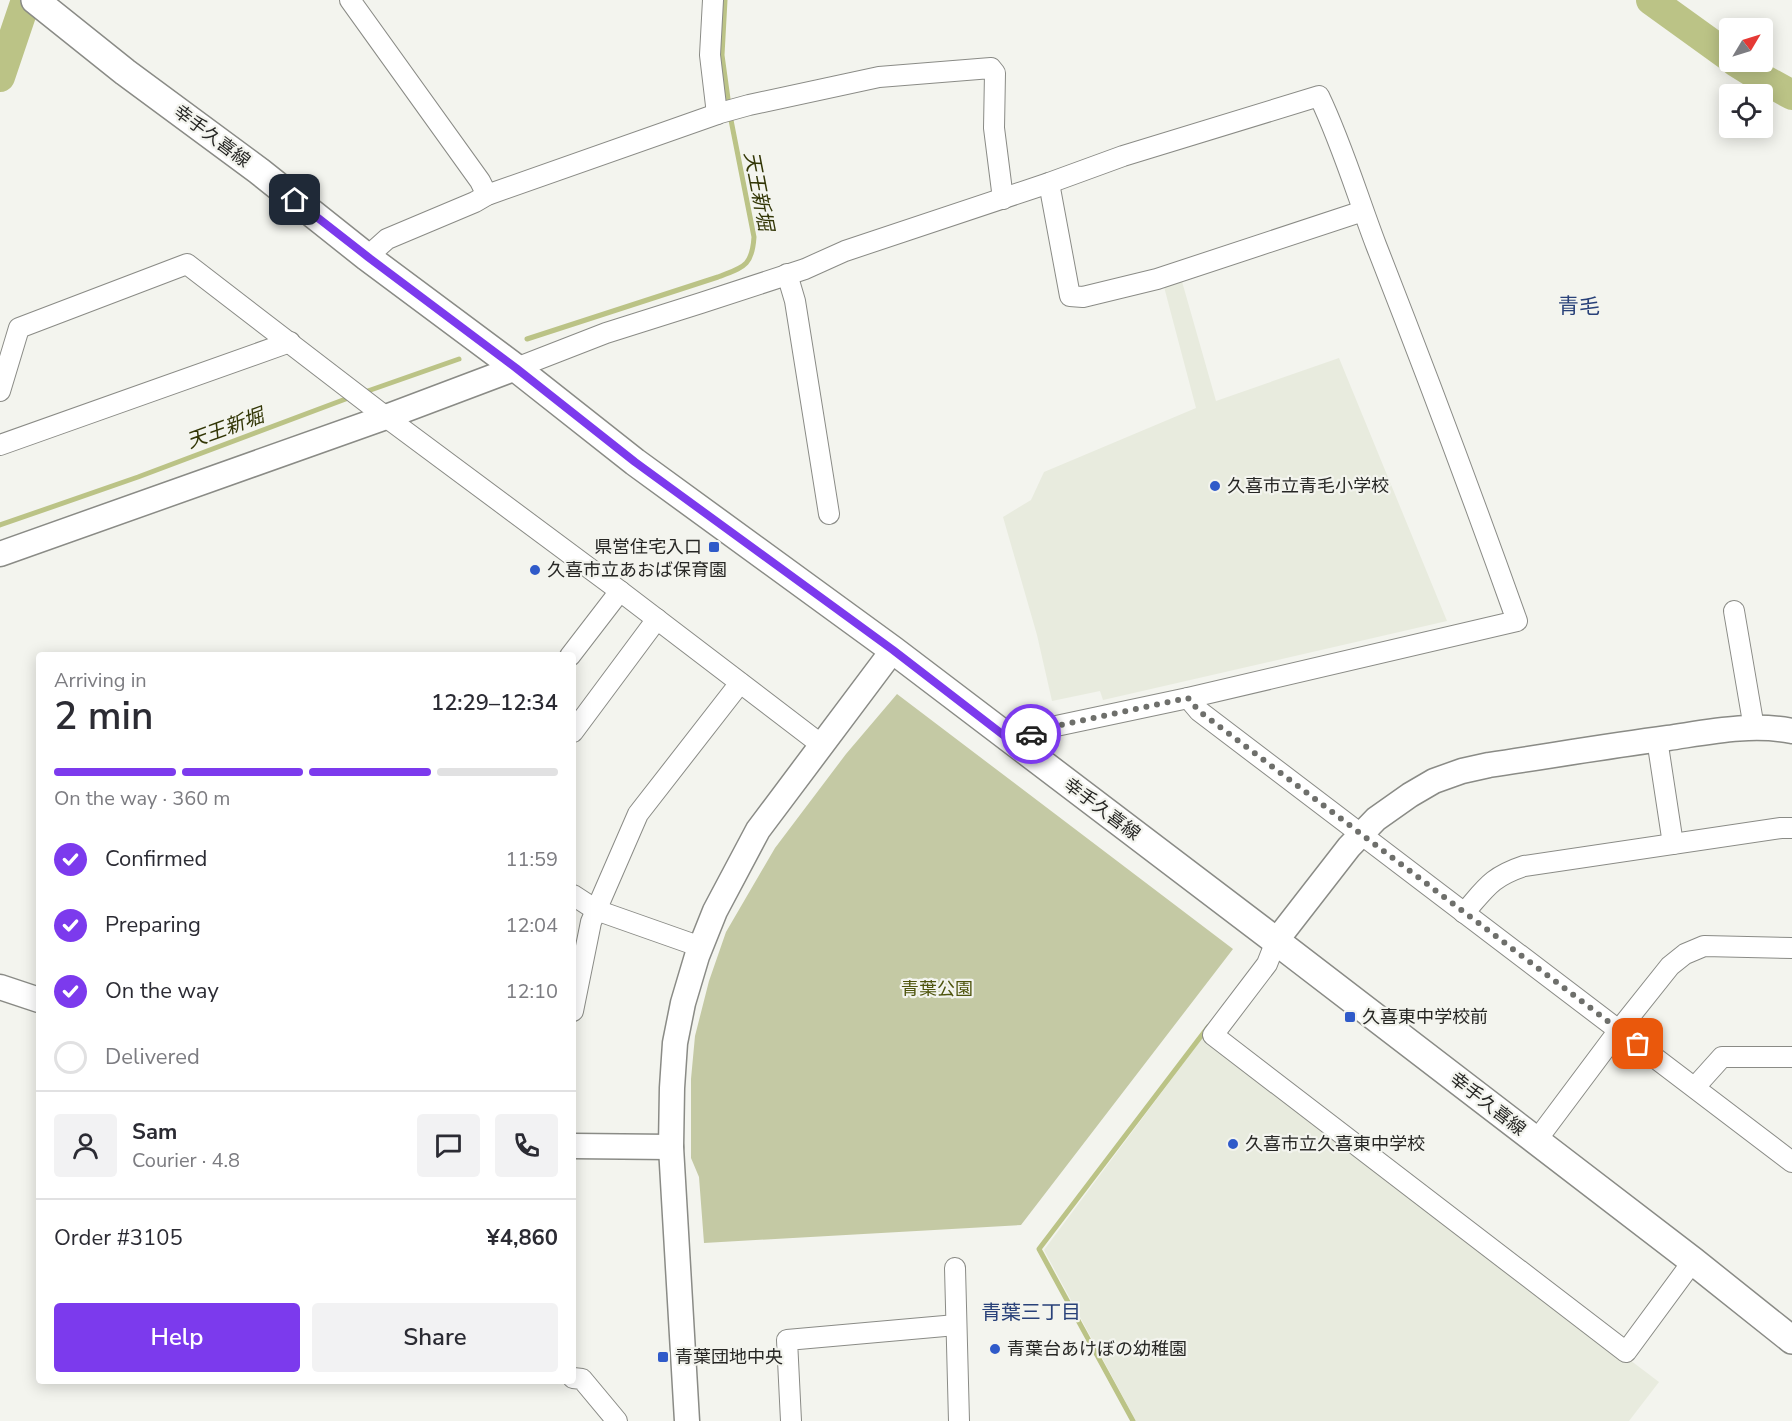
<!DOCTYPE html>
<meta charset="utf-8">
<style>
:root{--surface:#fff;--page:#f2f2f3;--text:#2b2b33;--muted:#7c7c81;--line:#e1e1e2;--accent:#7c3aed}
body{margin:0;font-family:"Nunito Sans","Noto Sans JP",sans-serif;background:var(--page);color:var(--text);height:100vh;display:flex;flex-direction:column;font-size:22px;white-space:nowrap}
*{box-sizing:border-box;margin:0}
p{font-size:20px;color:var(--muted)}
.icon{flex:none;width:33px;height:33px;fill:none;stroke:currentColor;stroke-width:2;stroke-linecap:round;stroke-linejoin:round}
.map{position:relative;flex:1;overflow:hidden}
.details{position:absolute;left:36px;top:652px;width:540px;height:732px;display:flex;flex-direction:column;background:var(--surface);border-radius:6px;box-shadow:0 3px 15px #0003}
.details>*{flex:none}
.needle{width:39px;rotate:52deg}
.tools{position:absolute;left:1719px;top:18px;display:grid;gap:12px}
.tools a{display:grid;place-items:center;width:54px;height:54px;border-radius:6px;background:var(--surface);box-shadow:0 3px 15px #0003;font-size:30px}
.pin{position:absolute;display:grid;place-items:center;width:51px;height:51px;color:#fff;margin:-26px;border-radius:12px;box-shadow:0 3px 9px #0006}
.courier{position:absolute;display:grid;place-items:center;width:60px;height:60px;margin:-30px;border:4px solid #7c3aed;border-radius:50%;background:#fff;color:#222;box-shadow:0 2px 8px #0007}
.headline em{font-style:normal;font-weight:600}
.headline div{display:flex;flex-direction:column-reverse}
.headline{display:flex;align-items:center;justify-content:space-between;height:102px;padding:0 18px}
h1{font-size:39px;font-weight:600;line-height:45px}
.bar{display:grid;grid-template-columns:repeat(4,1fr);gap:9px 6px;align-content:center;height:72px;padding:0 18px}
.bar i{height:8px;border-radius:4px;background:var(--line)}
.bar .active{background:var(--accent)}
.bar p{grid-column:span 4}
.line{display:flex;align-items:center;gap:15px;padding:0 18px;border-top:2px solid var(--line)}
.line div{flex:1}
.round{display:grid;place-items:center;flex:none;width:63px;height:63px;border-radius:6px;background:var(--page)}
ol{padding:0 18px;list-style:none}
li{display:flex;align-items:center;gap:18px;height:66px}
li p{margin-inline-start:auto}
li .icon{padding:6px;border-radius:50%;background:var(--accent);color:#fff;stroke-width:4}
li:last-child{color:var(--muted)}
li i{width:33px;height:33px;border:3px solid var(--line);border-radius:50%}
.cta{display:flex;gap:12px;margin-top:auto;padding:12px 18px}
.cta a{flex:1;height:69px;border-radius:6px;background:var(--accent);color:#fff;font-size:24px;font-weight:600;line-height:69px;text-align:center}
.cta a+a{background:var(--page);color:var(--text)}
.map>svg:first-child{display:block}
</style>
<div class="map">
<svg width="1792" height="1421" viewBox="0 0 1792 1421">
<rect width="100%" height="100%" fill="#f3f4ee"/>
<!-- built -->
<g fill="#e8ebde">
<path d="M1181,278L1216,401L1339,358L1447,621L1103,700L1100,691L1052,701L1037,635L1003,517L1031,500L1044,472L1196,408L1163,283Z"/>
<path d="M1203,1037L1659,1382L1629,1421H1136L1044,1250Z"/>
</g>
<!-- green -->
<path fill="#c4c9a4" d="M897,694L1233,949L1021,1225L704,1243L699,1177L691,1158V1079L695,1036L709,981L726,932L775,848L846,754Z"/>
<g fill="none" stroke-linecap="round" stroke-linejoin="round">
<!-- stream -->
<g stroke="#bbc386" stroke-width="5">
<path d="M725,0L722,55L729,106"/>
<path d="M527,339L718,277C743,267 752,267 754,237L730,115"/>
<path d="M362,393L459,359"/>
<path d="M0,525L138,477L351,397"/>
<path d="M1133,1421L1039,1249L1208,1027"/>
</g>
<!-- river -->
<g stroke="#bbc386" stroke-width="30">
<path d="M1651,0L1730,57"/>
<path d="M1736,62L1765,80L1792,95"/>
<path d="M0,77L26,0"/>
</g>
<!-- minor casing -->
<g stroke="#8a8b86" stroke-width="22">
<g id="minor">
<path d="M350,0L480,181L487,195"/>
<path d="M713,0L710,55L717,114"/>
<path d="M1049,183L1070,296L1083,297L1157,279L1363,211"/>
<path d="M367,257L387,239L475,202L487,195L720,113L749,105L879,77L991,68L995,73L994,128L1003,199"/>
<path d="M787,274L795,301L829,514"/>
<path d="M516,368L606,333L701,303L805,269L845,251L1049,183L1123,156L1319,96C1342,144 1357,195 1376,245C1425,370 1472,495 1517,621L1188,698L1042,729L1031,734L1015,744"/>
<path d="M0,391L19,328L187,264L386,417L620,591L823,746"/>
<path d="M0,445L290,342"/>
<path d="M1734,611L1754,728"/>
<path d="M570,656L620,591"/>
<path d="M1188,698L1199,711L1792,1162"/>
<path d="M573,732L657,619"/>
<path d="M1657,739L1673,844"/>
<path d="M573,895L596,910L701,947"/>
<path d="M1464,913C1486,888 1491,877 1524,866L1781,828H1792"/>
<path d="M1276,941L1267,964L1213,1035L1626,1352L1693,1261"/>
<path d="M573,1011L591,922L638,814L740,683"/>
<path d="M1695,1087L1722,1057H1792"/>
<path d="M1536,1141L1619,1030L1670,966L1685,954L1704,946L1792,948"/>
<path d="M955,1268L959,1421"/>
<path d="M573,1378L582,1379L617,1421"/>
<path d="M791,1421L787,1340L956,1325"/>
</g>
</g>
<!-- tertiary casing -->
<g stroke="#8a8b86" stroke-width="27">
<g id="tertiary">
<path d="M0,554L386,417L516,368"/>
<path d="M1276,941L1349,847L1376,819L1410,795L1434,781L1462,771L1489,765C1549,756 1608,746 1668,738C1709,732 1751,723 1792,731"/>
<path d="M0,987L39,1000"/>
<path d="M573,1146L671,1147"/>
<path d="M687,1421L671,1147L672,1088L675,1043L683,1003L697,956L715,911L758,830L893,650"/>
</g>
</g>
<!-- secondary casing -->
<g stroke="#8a8b86" stroke-width="30">
<path id="secondary" d="M35,0L125,72L259,171L367,257L516,368L635,462L893,650L1276,941L1693,1261L1792,1340"/>
</g>
<!-- minor -->
<use href="#minor" stroke="#fff" stroke-width="20"/>
<!-- tertiary -->
<use href="#tertiary" stroke="#fff" stroke-width="24"/>
<!-- secondary -->
<use href="#secondary" stroke="#fff" stroke-width="27"/>
</g>
<g fill="none" stroke-linecap="round" stroke-linejoin="round">
<!-- done -->
<path stroke="#6e6f6b" stroke-width="6" stroke-dasharray="0 10.8" d="M1031,734L1042,729L1188,698L1199,711L1638,1044"/>
<!-- route -->
<path stroke="#7c3aed" stroke-width="8" d="M295,200L368,257L516,368L635,462L893,650L1015,744L1031,734"/>
</g>
<!-- markers -->
<g fill="#2f5ac9" stroke="#f3f4ee" stroke-width="2">
<circle cx="1215" cy="486" r="6"/>
<rect x="708" y="541" width="12" height="12" rx="3"/>
<circle cx="535" cy="570" r="6"/>
<rect x="1344" y="1011" width="12" height="12" rx="3"/>
<circle cx="1233" cy="1144" r="6"/>
<circle cx="995" cy="1349" r="6"/>
<rect x="657" y="1351" width="12" height="12" rx="3"/>
</g>
<g text-anchor="middle" stroke-width="4.5" stroke-linejoin="round" paint-order="stroke">
<!-- street labels -->
<g font-size="18" fill="#272725" stroke="#f3f4ee">
<text transform="translate(212 136) rotate(37)" y="6">幸手久喜線</text>
<text transform="translate(1102 809) rotate(37)" y="6">幸手久喜線</text>
<text transform="translate(1488 1104) rotate(38)" y="6">幸手久喜線</text>
</g>
<!-- poi labels -->
<g font-size="18" fill="#272725" stroke="#f3f4ee" text-anchor="start">
<text x="1227" y="492">久喜市立青毛小学校</text>
<text x="702" y="553" text-anchor="end">県営住宅入口</text>
<text x="547" y="576">久喜市立あおば保育園</text>
<text x="1362" y="1023">久喜東中学校前</text>
<text x="1245" y="1150">久喜市立久喜東中学校</text>
<text x="1007" y="1355">青葉台あけぼの幼稚園</text>
<text x="675" y="1363">青葉団地中央</text>
</g>
<!-- park labels -->
<g font-size="18" fill="#4e540d" stroke="#f3f4ee">
<text x="937" y="995">青葉公園</text>
</g>
<!-- water labels -->
<g font-size="20" font-style="italic" fill="#333707" stroke="#f3f4ee">
<text transform="translate(759 191) rotate(79)" y="7">天王新堀</text>
<text transform="translate(225 428) rotate(-20)" y="7">天王新堀</text>
</g>
<!-- neighbourhood labels -->
<g font-size="20" fill="#294179" stroke="#f3f4ee">
<text x="1031" y="1319">青葉三丁目</text>
</g>
<!-- quarter labels -->
<g font-size="21" fill="#294179" stroke="#f3f4ee">
<text x="1579" y="313">青毛</text>
</g>
</g>
</svg>
<div class="tools">
<a><svg class="needle" viewBox="-14 -14 28 28"><path d="M0-13l5 13h-10z" fill="#e53935"/><path d="M0 13l5-13h-10z" fill="#7c7c81"/></svg></a>
<a><svg class="icon" aria-label="locate" viewBox="0 0 24 24"><circle cx="12" cy="12" r="6"/><path d="M12 2v4M12 18v4M2 12h4M18 12h4"/></svg></a>
</div>
<div class="pin" style="left:1638px;top:1044px;background:#ea580c"><svg class="icon" aria-label="bag" viewBox="0 0 24 24"><path d="M5 8h14l-1 12H6zM9 8a3 3 0 0 1 6 0"/></svg></div>
<div class="pin" style="left:295px;top:200px;background:#1f2937"><svg class="icon" aria-label="home" viewBox="0 0 24 24"><path d="M3 11l9-7 9 7M6 9v11h12V9"/></svg></div>
<div class="courier" style="left:1031px;top:734px"><svg class="icon" aria-label="car" viewBox="0 0 24 24"><path d="M5 17H2v-5l4-1 3-4h7l3 4 3 1v5h-3M9 17h6M6 11h13"/><circle cx="7" cy="17" r="2"/><circle cx="17" cy="17" r="2"/></svg></div>
<section class="details">
<div class="headline"><div><h1>2 min</h1><p>Arriving in</p></div><em>12:29–12:34</em></div>
<div class="bar"><i class="active"></i><i class="active"></i><i class="active"></i><i></i><p>On the way · 360 m</p></div>
<ol>
<li><svg class="icon" aria-label="check" viewBox="0 0 24 24"><path d="M5 12l5 5 9-10"/></svg>Confirmed<p>11:59</p></li>
<li><svg class="icon" aria-label="check" viewBox="0 0 24 24"><path d="M5 12l5 5 9-10"/></svg>Preparing<p>12:04</p></li>
<li><svg class="icon" aria-label="check" viewBox="0 0 24 24"><path d="M5 12l5 5 9-10"/></svg>On the way<p>12:10</p></li>
<li><i></i>Delivered</li>
</ol>
<div class="line" style="height:108px"><a class="round"><svg class="icon" aria-label="person" viewBox="0 0 24 24"><circle cx="12" cy="8" r="4"/><path d="M4 21q1-7 8-7t8 7"/></svg></a><div><b>Sam</b><p>Courier · 4.8</p></div><a class="round"><svg class="icon" aria-label="chat" viewBox="0 0 24 24"><path d="M4 5h16v11H9l-5 4z"/></svg></a><a class="round"><svg class="icon" aria-label="phone" viewBox="0 0 24 24"><path d="M5 4h4l2 5-3 2q2 4 5 5l2-3 5 2v4C11 20 4 13 5 4z"/></svg></a></div>
<div class="line" style="height:78px"><div>Order #3105</div><b>¥4,860</b></div>
<div class="cta"><a>Help</a><a>Share</a></div>
</section>
</div>
